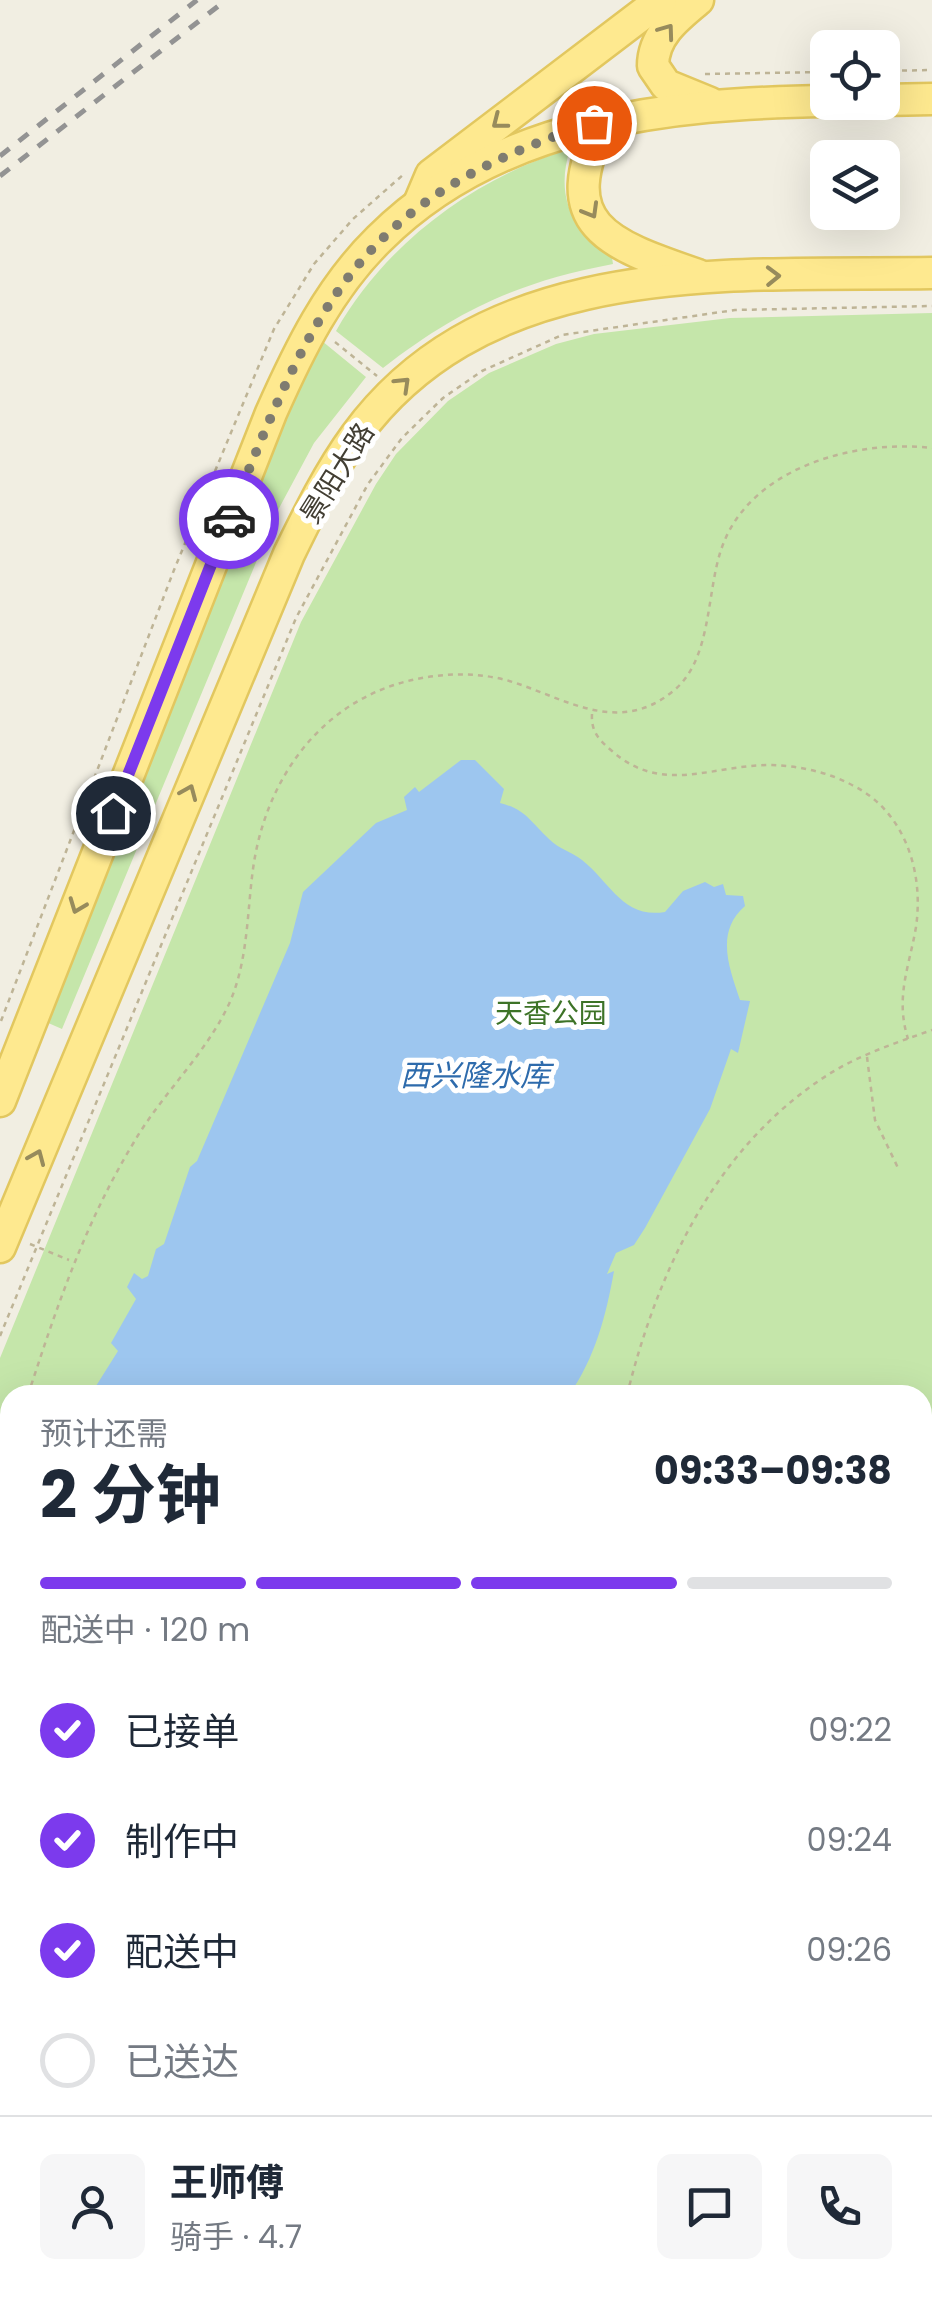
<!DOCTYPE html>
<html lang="zh">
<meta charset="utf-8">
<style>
:root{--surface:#fff;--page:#f6f6f7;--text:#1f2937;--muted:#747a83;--line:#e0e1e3;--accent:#7c3aed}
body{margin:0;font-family:Poppins,"Noto Sans SC",sans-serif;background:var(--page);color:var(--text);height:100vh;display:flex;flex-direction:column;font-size:38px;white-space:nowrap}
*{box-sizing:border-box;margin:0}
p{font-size:32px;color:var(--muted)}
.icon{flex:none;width:55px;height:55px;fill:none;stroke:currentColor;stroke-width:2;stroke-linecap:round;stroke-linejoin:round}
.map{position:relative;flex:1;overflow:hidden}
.panel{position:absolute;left:0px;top:1385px;width:932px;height:930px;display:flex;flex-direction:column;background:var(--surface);border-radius:30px 30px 0 0;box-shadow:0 10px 40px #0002}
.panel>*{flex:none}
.buttons{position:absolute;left:810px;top:30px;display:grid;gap:20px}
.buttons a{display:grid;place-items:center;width:90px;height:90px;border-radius:15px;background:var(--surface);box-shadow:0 10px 40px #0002;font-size:50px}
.pin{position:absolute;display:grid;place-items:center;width:85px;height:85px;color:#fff;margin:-42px;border:5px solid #fff;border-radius:50%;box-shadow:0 2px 10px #0007}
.courier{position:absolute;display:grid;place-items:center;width:100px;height:100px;margin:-50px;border:8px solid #7c3aed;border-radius:50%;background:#fff;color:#222;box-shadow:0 2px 12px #0007}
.head em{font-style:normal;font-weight:700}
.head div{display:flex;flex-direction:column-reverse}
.head{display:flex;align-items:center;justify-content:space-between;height:170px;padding:0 40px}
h1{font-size:65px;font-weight:700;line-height:75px}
.bar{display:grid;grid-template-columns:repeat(4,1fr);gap:15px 10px;align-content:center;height:120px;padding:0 40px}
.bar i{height:12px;border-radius:8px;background:var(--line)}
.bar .active{background:var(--accent)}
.bar p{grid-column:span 4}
.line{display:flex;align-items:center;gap:25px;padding:0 40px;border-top:2px solid var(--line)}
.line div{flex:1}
.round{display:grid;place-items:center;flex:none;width:105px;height:105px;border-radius:15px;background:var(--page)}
ol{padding:0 40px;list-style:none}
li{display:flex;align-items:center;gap:30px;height:110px}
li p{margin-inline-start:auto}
li .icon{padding:10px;border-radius:50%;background:var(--accent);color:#fff;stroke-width:4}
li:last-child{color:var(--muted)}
li i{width:55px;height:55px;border:5px solid var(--line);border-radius:50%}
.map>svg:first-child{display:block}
</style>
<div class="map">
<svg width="932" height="2315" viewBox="0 0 932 2315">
<rect width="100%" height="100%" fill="#f1eee2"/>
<!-- education -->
<path fill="#eae5cc" d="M932,1649V2168L922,2167V1669Z"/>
<!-- green -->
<g fill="#c5e6aa">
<path d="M570,149C556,193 569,231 611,251L613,264C519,282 459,309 383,368L336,331C385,244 475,177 570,149Z"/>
<path d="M932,313V1476L923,1495L922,1395H10V1738L0,1732V1358L301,622L376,484L396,454L448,401L489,373L556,344L594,334L730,318Z"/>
<path d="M322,341L366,377L314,443L277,512L62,1029L46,1022L289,408Z"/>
</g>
<!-- water -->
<path fill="#9dc6ef" d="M461,760H475L504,789L500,803C525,809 531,822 549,839C559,849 572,852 582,860C610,882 623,919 665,912L683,891L705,882L714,887L723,884L726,895L743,896L745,906C715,932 729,967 740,1000L750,1001L738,1053L731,1049L710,1109L645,1228L634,1245L616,1253L607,1274L614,1271C606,1316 595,1358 569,1395H99L96,1386L118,1351L111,1343L136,1299L127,1287L134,1273L142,1279L148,1276L156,1249L164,1244L190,1167L197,1161L290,943L303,892L376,823L407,810L404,797L415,787L419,792Z"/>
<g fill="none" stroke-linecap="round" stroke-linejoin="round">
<!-- minor casing -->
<g stroke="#bfb9a8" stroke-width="30">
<g id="minor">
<path d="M922,1574L932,1556"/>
<path d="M922,1748L932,1728"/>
<path d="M922,2095L932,2100"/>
<path d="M516,2315L524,2305"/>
</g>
</g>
<!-- major casing -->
<g stroke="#e2c75f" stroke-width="35">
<g id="major">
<path d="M698,0C676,18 653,36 653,66L666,85L710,103"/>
<path d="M882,100L932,99"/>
<path d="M604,121C551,225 608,244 698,275"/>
<path d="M420,201L431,175L661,0"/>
<path d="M0,1101L271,413C299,350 329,288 379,239C497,121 670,103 828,101"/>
<path d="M0,1247L289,554C309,513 329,472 356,435C489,254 733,276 932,273"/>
<path d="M0,1787L10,1793"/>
<path d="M0,1848L10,1854"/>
<path d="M922,2207L932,2208"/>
<path d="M922,2260L932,2261"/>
</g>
</g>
<!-- path -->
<g stroke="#beb496" stroke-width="2.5" stroke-dasharray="5 5" stroke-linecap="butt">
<path d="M882,71L932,70"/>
<path d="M705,74L828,72"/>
<path d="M335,342L377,376"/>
<path d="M592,714C591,732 599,740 612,751C663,796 714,764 772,765C799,766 828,772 852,785C905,811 924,872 916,927C909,968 895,997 908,1039"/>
<path d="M1,1021L174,570L274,329L314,264L353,219L404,174"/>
<path d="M867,1057L875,1120L899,1170"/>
<path d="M30,1244L69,1260"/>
<path d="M0,1336L296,618L368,484L402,438L443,398L482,371L562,335L735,310L932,306"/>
<path d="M28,1395C57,1306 85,1223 134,1142C162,1094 205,1055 229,1004C248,962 247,913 253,869C265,781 319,703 408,681C440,673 475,672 506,680C562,696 616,737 672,692C712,661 706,595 721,550C748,468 854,439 932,448"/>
<path d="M627,1395C658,1270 715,1148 826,1076C858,1055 896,1043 932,1030"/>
<path d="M0,1481L10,1450"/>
<path d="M0,1633L10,1647"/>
</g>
<!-- minor -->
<use href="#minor" stroke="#fff" stroke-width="25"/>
<!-- major -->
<use href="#major" stroke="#fee98f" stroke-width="30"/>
<!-- tram -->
<g stroke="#939393" stroke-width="2.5">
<path d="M0,1808L10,1815"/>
<path d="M0,1828L10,1834"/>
<path d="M922,2225L932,2226"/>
<path d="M922,2243L932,2244"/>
</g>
<!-- rail -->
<g stroke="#939393" stroke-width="5" stroke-dasharray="12 12" stroke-linecap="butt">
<path d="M0,156L197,0"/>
<path d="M0,176L226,0"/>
</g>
</g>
<!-- one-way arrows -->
<defs><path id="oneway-chevron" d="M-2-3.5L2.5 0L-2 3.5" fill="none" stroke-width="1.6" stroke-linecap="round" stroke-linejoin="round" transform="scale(2.5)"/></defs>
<g stroke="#978b5c">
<use href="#oneway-chevron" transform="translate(667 31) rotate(-54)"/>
<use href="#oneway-chevron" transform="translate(499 122) rotate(142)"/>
<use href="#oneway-chevron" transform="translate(591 211) rotate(60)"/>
<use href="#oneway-chevron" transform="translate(773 276) rotate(-1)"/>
<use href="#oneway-chevron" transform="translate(403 384) rotate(-44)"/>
<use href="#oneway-chevron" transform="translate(189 792) rotate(-67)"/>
<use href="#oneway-chevron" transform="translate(77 906) rotate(111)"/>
<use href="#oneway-chevron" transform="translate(37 1157) rotate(-67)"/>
</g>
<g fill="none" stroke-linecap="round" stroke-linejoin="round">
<!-- done -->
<path stroke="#7f7c70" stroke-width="10" stroke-dasharray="0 18" d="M229,519C315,304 358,198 594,123"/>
<!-- route -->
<path stroke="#7c3aed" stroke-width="12" d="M113,813L229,519"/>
</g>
<g text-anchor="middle" stroke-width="10" stroke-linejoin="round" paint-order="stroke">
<!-- street labels -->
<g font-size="28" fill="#423e33" stroke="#fff">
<text transform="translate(337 473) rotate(-58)" y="10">景阳大路</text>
</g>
<!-- park labels -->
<g font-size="28" fill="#3d7327" stroke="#fff">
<text x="551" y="1023">天香公园</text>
</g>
<!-- water labels -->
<g font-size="30" font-style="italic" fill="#2e6bac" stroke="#fff">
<text x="475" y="1086">西兴隆水库</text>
</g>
</g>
</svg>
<div class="buttons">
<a><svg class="icon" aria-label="locate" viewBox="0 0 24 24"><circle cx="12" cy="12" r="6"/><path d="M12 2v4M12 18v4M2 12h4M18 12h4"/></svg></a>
<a><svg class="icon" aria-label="layers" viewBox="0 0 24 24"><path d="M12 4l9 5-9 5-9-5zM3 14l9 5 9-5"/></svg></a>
</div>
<div class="pin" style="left:594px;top:123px;background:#ea580c"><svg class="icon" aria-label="bag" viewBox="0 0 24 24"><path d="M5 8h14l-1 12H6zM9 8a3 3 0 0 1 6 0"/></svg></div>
<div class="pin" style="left:113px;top:813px;background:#1f2937"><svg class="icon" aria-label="home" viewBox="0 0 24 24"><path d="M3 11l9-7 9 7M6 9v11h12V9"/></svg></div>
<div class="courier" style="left:229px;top:519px"><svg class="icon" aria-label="car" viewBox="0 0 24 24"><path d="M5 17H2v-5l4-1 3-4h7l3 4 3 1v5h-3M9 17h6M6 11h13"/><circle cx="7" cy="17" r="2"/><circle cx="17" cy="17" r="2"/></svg></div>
<section class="panel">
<div class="head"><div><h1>2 分钟</h1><p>预计还需</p></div><em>09:33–09:38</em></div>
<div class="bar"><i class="active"></i><i class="active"></i><i class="active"></i><i></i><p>配送中 · 120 m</p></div>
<ol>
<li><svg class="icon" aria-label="check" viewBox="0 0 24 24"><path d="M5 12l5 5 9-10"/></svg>已接单<p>09:22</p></li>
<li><svg class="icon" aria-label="check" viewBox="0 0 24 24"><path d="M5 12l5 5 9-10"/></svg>制作中<p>09:24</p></li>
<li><svg class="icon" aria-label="check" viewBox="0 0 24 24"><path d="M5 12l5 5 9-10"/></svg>配送中<p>09:26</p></li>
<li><i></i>已送达</li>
</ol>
<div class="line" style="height:180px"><a class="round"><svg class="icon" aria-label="person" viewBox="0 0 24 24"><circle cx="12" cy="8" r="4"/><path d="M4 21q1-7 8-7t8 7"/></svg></a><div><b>王师傅</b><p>骑手 · 4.7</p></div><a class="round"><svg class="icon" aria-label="chat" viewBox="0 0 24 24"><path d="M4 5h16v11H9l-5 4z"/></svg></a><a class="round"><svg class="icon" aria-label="phone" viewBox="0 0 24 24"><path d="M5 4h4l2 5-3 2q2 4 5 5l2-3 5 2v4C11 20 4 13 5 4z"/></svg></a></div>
</section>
</div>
